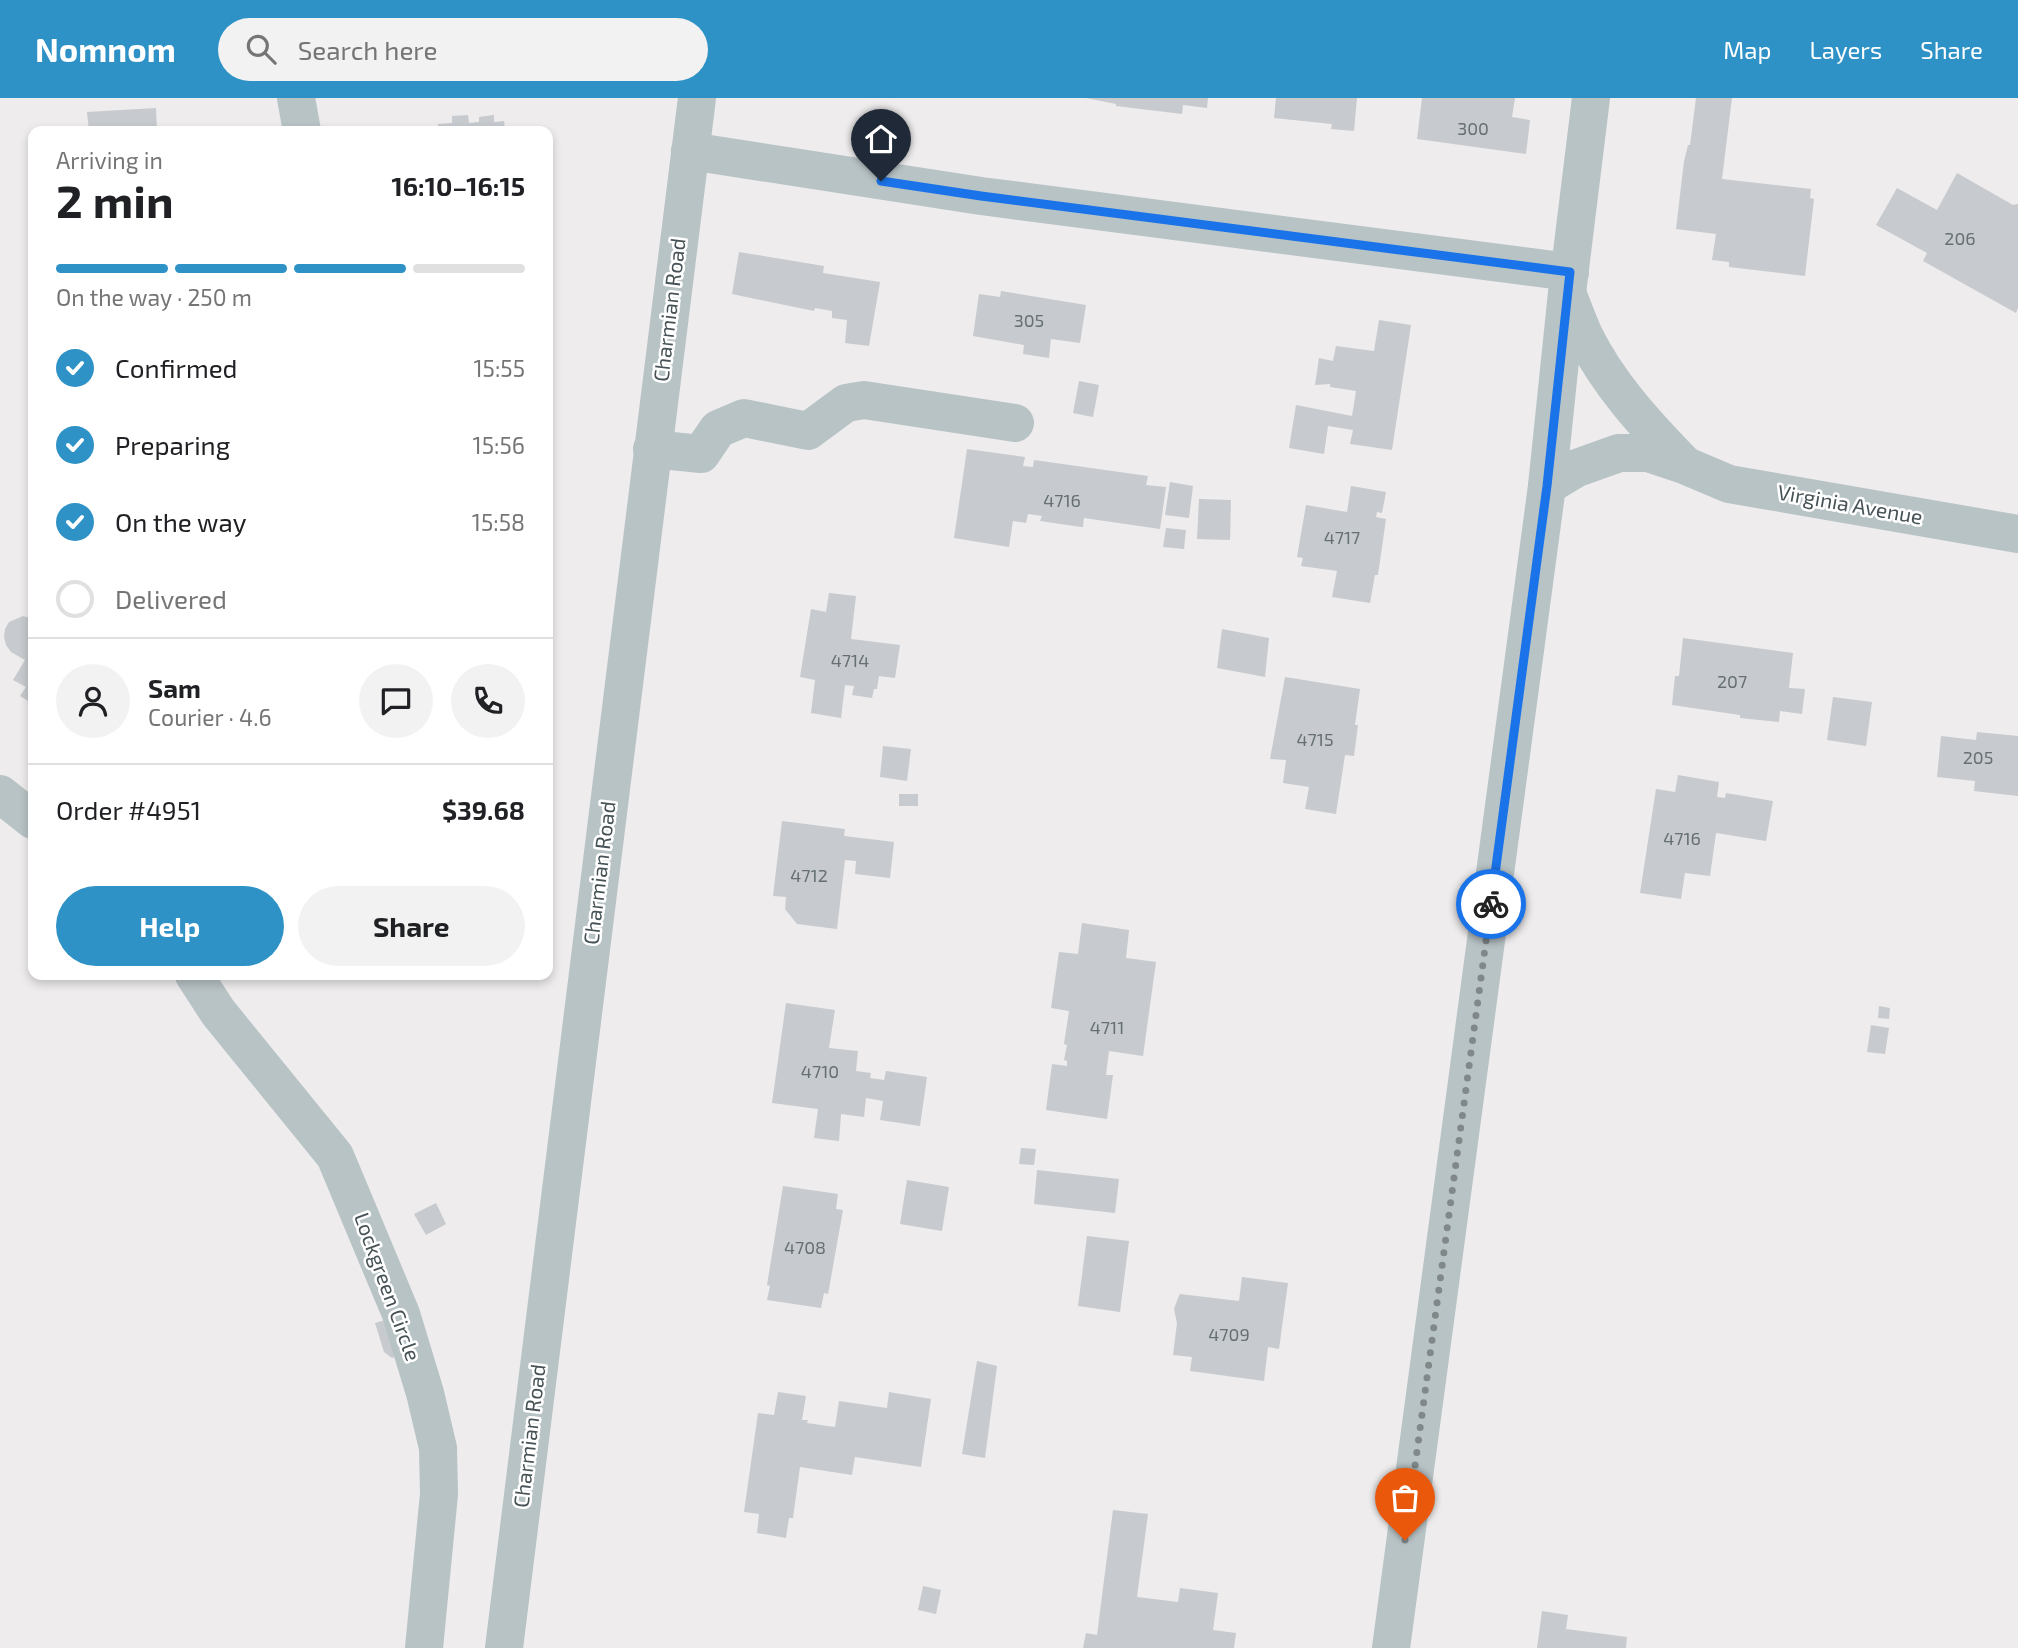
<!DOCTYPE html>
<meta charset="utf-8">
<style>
:root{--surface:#fff;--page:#f2f2f2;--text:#202124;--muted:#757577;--line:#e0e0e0;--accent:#2e92c6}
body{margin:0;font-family:"Exo 2",sans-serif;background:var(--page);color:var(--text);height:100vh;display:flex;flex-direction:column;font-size:26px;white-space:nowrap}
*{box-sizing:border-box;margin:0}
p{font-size:23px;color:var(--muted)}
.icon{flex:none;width:38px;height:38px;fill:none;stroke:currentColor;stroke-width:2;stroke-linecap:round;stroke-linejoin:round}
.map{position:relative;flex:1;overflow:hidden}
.details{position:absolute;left:28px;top:28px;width:525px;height:854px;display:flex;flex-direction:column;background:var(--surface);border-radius:14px;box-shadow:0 4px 10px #0003}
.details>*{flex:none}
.pin{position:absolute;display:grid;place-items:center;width:60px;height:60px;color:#fff;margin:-72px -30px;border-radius:50% 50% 50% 0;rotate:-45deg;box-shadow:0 0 7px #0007}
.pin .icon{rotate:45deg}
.courier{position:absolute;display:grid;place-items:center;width:70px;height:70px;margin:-35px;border:5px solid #1a73e8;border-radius:50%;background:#fff;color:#222;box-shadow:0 2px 9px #0007}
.head em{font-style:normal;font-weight:700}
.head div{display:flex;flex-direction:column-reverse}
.head{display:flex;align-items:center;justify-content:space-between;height:119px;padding:0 28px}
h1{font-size:46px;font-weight:700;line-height:52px}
.bar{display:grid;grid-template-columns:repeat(4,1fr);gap:10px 7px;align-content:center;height:84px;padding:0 28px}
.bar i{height:9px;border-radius:5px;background:var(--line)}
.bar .on{background:var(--accent)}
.bar p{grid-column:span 4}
.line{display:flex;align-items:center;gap:18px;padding:0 28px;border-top:2px solid var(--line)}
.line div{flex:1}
.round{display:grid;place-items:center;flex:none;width:74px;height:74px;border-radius:37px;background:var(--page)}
ol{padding:0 28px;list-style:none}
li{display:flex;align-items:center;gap:21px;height:77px}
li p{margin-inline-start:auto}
li .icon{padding:7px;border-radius:50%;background:var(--accent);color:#fff;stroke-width:4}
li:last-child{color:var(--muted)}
li i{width:38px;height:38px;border:4px solid var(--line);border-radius:50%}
.cta{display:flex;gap:14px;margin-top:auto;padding:14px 28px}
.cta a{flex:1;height:80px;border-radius:42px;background:var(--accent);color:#fff;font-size:28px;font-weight:700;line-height:80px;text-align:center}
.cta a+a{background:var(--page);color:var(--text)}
header{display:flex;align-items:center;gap:42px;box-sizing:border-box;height:98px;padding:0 35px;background:var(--accent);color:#fff}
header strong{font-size:33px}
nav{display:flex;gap:38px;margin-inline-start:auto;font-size:24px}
.search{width:490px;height:63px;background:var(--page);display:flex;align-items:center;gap:18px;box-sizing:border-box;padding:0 24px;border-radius:38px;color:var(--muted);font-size:26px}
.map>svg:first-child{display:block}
</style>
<header>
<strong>Nomnom</strong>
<div class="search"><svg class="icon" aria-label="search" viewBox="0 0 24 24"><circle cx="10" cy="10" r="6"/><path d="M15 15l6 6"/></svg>Search here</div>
<nav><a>Map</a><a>Layers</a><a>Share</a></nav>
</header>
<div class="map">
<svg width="2018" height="1550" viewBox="0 0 2018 1550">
<rect width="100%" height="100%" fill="#eeecec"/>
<!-- building -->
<g fill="#c7cace">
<path d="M1086,0H1208L1207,10L1183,7L1182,16L1116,8V6Z"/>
<path d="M1276,0H1357L1354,33L1331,31L1332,26L1274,20Z"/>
<path d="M1422,0H1515L1512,19L1530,22L1526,56L1417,41Z"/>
<path d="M1696,0H1732L1722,81L1811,91L1810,100L1814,101L1805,178L1729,169V164L1712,162L1716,136L1676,131L1684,63L1688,47H1690Z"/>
<path d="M156,10L157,33H89L87,14Z"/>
<path d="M468,17L469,25L479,24V19L494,17V24L504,23L505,33H438V26L452,25V18Z"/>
<path d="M1957,75L2013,107L2018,106V210L2016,215L1923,163L1927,155L1876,127L1897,90L1937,112Z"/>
<path d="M739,154L824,168L823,175L880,184L869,248L845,245L847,222L832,220V213L815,210L814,213L732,196Z"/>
<path d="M1001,193L1086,207L1080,245L1051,241L1049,260L1023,256L1024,247L973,238L979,196L1000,199Z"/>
<path d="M1379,222L1411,227L1392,352L1350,346L1353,332L1328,328L1324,356L1289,350L1296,307L1352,318L1356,293L1330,289V286L1315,287L1319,260L1333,263L1336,248L1374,253Z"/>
<path d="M1079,283L1099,287L1093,319L1073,315Z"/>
<path d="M967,351L1025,359L1023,368L1033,369L1034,362L1148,378L1146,387L1166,389L1160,431L1084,420L1083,429H1081L1040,423L1042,418L1028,416L1026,425L1013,423L1009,449L954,440Z"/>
<path d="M1170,384L1193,388L1189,420L1165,417Z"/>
<path d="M1351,388L1386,394L1382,415L1377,414L1376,419L1386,421L1378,477H1375L1370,505L1332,499L1337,473L1301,468L1303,460L1297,459L1306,407L1347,414Z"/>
<path d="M1199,401L1231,402L1230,442L1197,441Z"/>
<path d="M1166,430L1186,432L1184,451L1163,449Z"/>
<path d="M829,495L856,498L851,541L900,547L895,580L879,578L877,591H874L872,600L852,597L854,588L845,587L841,620L811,615L815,582L800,579L811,511L826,514Z"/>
<path d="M23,518L33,521V606L20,598L26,589L13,582L25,562L11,554L6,547L4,539L5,531L9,524Z"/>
<path d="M1222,531L1269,540L1265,579L1217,570Z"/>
<path d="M1683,540L1793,555L1789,590L1805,591L1802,616L1780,613L1779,624L1740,620V617L1672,607L1675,578H1679Z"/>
<path d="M1285,579L1360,591L1355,627H1358L1354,658L1345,657L1336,716L1305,711L1309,689L1283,685L1286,662L1270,661Z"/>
<path d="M1833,599L1872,604L1866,648L1827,642Z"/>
<path d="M1977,634L2018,638V698L1974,693L1975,683L1937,679L1941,638L1976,642Z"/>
<path d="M883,648L911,651L907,683L880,679Z"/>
<path d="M1678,677L1719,684L1717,699L1725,700L1726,695L1773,703L1766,743L1716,735L1710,778L1685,775L1681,801L1640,795L1656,691L1675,694Z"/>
<rect x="899" y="696" width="19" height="12"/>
<path d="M782,723L845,731L844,738L894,744L890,780L855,776L856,763L845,762L837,831L797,826L785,811L786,799L773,798Z"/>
<path d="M1082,825L1129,832L1126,860L1156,864L1143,958L1109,953L1106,977H1113L1107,1021L1046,1012L1052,966L1067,968V963L1064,962L1067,947L1064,946L1069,913L1051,910L1059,854L1078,856Z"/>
<path d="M786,905L835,912L829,950L858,953L856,973L871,975L870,980L884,982L886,973L927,979L920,1028L880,1022L883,1003L866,1000L864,1019L841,1016L839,1043L814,1040L818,1011L772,1005Z"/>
<path d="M1879,908L1890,910L1889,921L1878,920Z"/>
<path d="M1871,927L1889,930L1885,956L1867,954Z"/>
<path d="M1021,1050L1036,1051L1034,1067L1019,1066Z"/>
<path d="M1037,1072L1119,1081L1115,1115L1034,1106Z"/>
<path d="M907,1082L949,1089L942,1133L900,1126Z"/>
<path d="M783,1088L838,1096L836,1111L843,1112L829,1191L828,1196L824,1195L821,1210L767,1202L770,1188L767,1187Z"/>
<path d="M436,1105L446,1126L426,1137L414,1116Z"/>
<path d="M1087,1138L1129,1143L1120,1214L1078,1208Z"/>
<path d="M1242,1179L1288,1185L1279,1251L1268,1249L1264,1283L1190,1273L1192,1259L1173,1257L1177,1225L1174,1211L1178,1200L1180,1196L1239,1203Z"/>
<path d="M398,1218L402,1256L392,1260L384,1254L375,1225Z"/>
<path d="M977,1263L997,1268L985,1360L962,1356Z"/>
<path d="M778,1294L806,1298L802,1322H808L807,1325L835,1329L839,1303L887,1310L889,1294L931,1301L921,1369L855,1359L852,1377L800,1369L793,1420H789L786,1440L757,1435L759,1416L744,1414L758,1315L774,1317Z"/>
<path d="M1113,1412L1148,1416L1137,1499L1178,1504L1180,1490L1218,1495L1213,1532L1236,1535L1234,1550H1083L1086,1535L1097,1537Z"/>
<path d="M923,1488L941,1492L936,1516L918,1512Z"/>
<path d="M1542,1513L1568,1517L1566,1531L1627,1539L1626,1550H1537Z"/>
</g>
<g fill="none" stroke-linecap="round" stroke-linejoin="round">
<!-- minor -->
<g stroke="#b8c3c6" stroke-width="38">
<path d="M296,0L302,33"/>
<path d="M690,53L981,98L1570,174"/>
<path d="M1568,197C1573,210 1578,224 1584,237C1608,286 1646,327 1683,365"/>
<path d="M652,351L701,356L718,331L744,320L808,333L846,305L864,302L1015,325"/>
<path d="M1547,388L1577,370L1619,355H1648L1684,367L1729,386L2018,436"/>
<path d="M0,696L33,722"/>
<path d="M194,877L218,914L335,1058L401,1216L425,1295L438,1350L439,1396L424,1550"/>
<path d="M504,1550L697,0"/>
<path d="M1391,1550L1547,388L1567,195L1591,0"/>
</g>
</g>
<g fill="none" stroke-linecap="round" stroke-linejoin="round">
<!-- done -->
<path stroke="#81888a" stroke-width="7" stroke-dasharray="0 12.6" d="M1405,1442L1491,806"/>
<!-- route -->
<path stroke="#1a73e8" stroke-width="9" d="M881,83L981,98L1570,174L1547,388L1491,806"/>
</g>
<g text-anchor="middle" stroke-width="5" stroke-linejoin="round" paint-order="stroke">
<!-- number labels -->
<g font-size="18" fill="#667074">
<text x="1473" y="37">300</text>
<text x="1960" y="147">206</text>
<text x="1029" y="229">305</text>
<text x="1062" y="409">4716</text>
<text x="1342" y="446">4717</text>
<text x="850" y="569">4714</text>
<text x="1732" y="590">207</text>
<text x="1315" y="648">4715</text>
<text x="1978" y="666">205</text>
<text x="1682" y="747">4716</text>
<text x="809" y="784">4712</text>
<text x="1107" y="936">4711</text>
<text x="820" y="980">4710</text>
<text x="805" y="1156">4708</text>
<text x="1229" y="1243">4709</text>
</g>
<!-- street labels -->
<g font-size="21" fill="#465256" stroke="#fff">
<text transform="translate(670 212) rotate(-83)" y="7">Charmian Road</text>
<text transform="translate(1850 407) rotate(10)" y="7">Virginia Avenue</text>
<text transform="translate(600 775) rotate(-83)" y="7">Charmian Road</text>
<text transform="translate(387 1189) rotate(70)" y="7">Lockgreen Circle</text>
<text transform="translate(530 1338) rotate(-83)" y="7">Charmian Road</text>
</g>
</g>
</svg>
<div class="pin" style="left:1405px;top:1442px;background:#ea580c"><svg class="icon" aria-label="bag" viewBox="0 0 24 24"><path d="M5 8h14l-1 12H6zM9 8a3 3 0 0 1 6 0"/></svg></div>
<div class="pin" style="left:881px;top:83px;background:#1f2937"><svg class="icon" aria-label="home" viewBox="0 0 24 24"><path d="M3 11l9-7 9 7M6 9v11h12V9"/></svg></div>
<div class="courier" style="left:1491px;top:806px"><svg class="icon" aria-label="bike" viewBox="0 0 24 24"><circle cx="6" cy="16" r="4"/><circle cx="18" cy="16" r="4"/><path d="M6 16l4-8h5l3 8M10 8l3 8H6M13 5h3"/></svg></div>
<section class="details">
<div class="head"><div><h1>2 min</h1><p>Arriving in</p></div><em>16:10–16:15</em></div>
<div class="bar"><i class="on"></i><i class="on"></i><i class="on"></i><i></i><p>On the way · 250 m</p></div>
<ol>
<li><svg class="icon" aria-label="check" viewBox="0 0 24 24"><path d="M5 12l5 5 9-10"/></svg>Confirmed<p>15:55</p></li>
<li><svg class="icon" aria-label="check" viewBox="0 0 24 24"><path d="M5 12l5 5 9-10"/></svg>Preparing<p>15:56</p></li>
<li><svg class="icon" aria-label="check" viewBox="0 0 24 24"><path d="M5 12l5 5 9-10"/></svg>On the way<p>15:58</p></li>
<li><i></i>Delivered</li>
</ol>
<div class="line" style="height:126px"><a class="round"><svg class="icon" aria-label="person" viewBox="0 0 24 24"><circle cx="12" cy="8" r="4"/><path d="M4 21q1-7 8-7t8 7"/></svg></a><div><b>Sam</b><p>Courier · 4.6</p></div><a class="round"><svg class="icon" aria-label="chat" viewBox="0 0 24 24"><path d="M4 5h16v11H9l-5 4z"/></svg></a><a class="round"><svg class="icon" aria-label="phone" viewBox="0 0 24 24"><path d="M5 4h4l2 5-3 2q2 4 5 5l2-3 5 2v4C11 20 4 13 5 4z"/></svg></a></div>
<div class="line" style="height:91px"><div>Order #4951</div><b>$39.68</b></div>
<div class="cta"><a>Help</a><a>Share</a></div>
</section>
</div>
